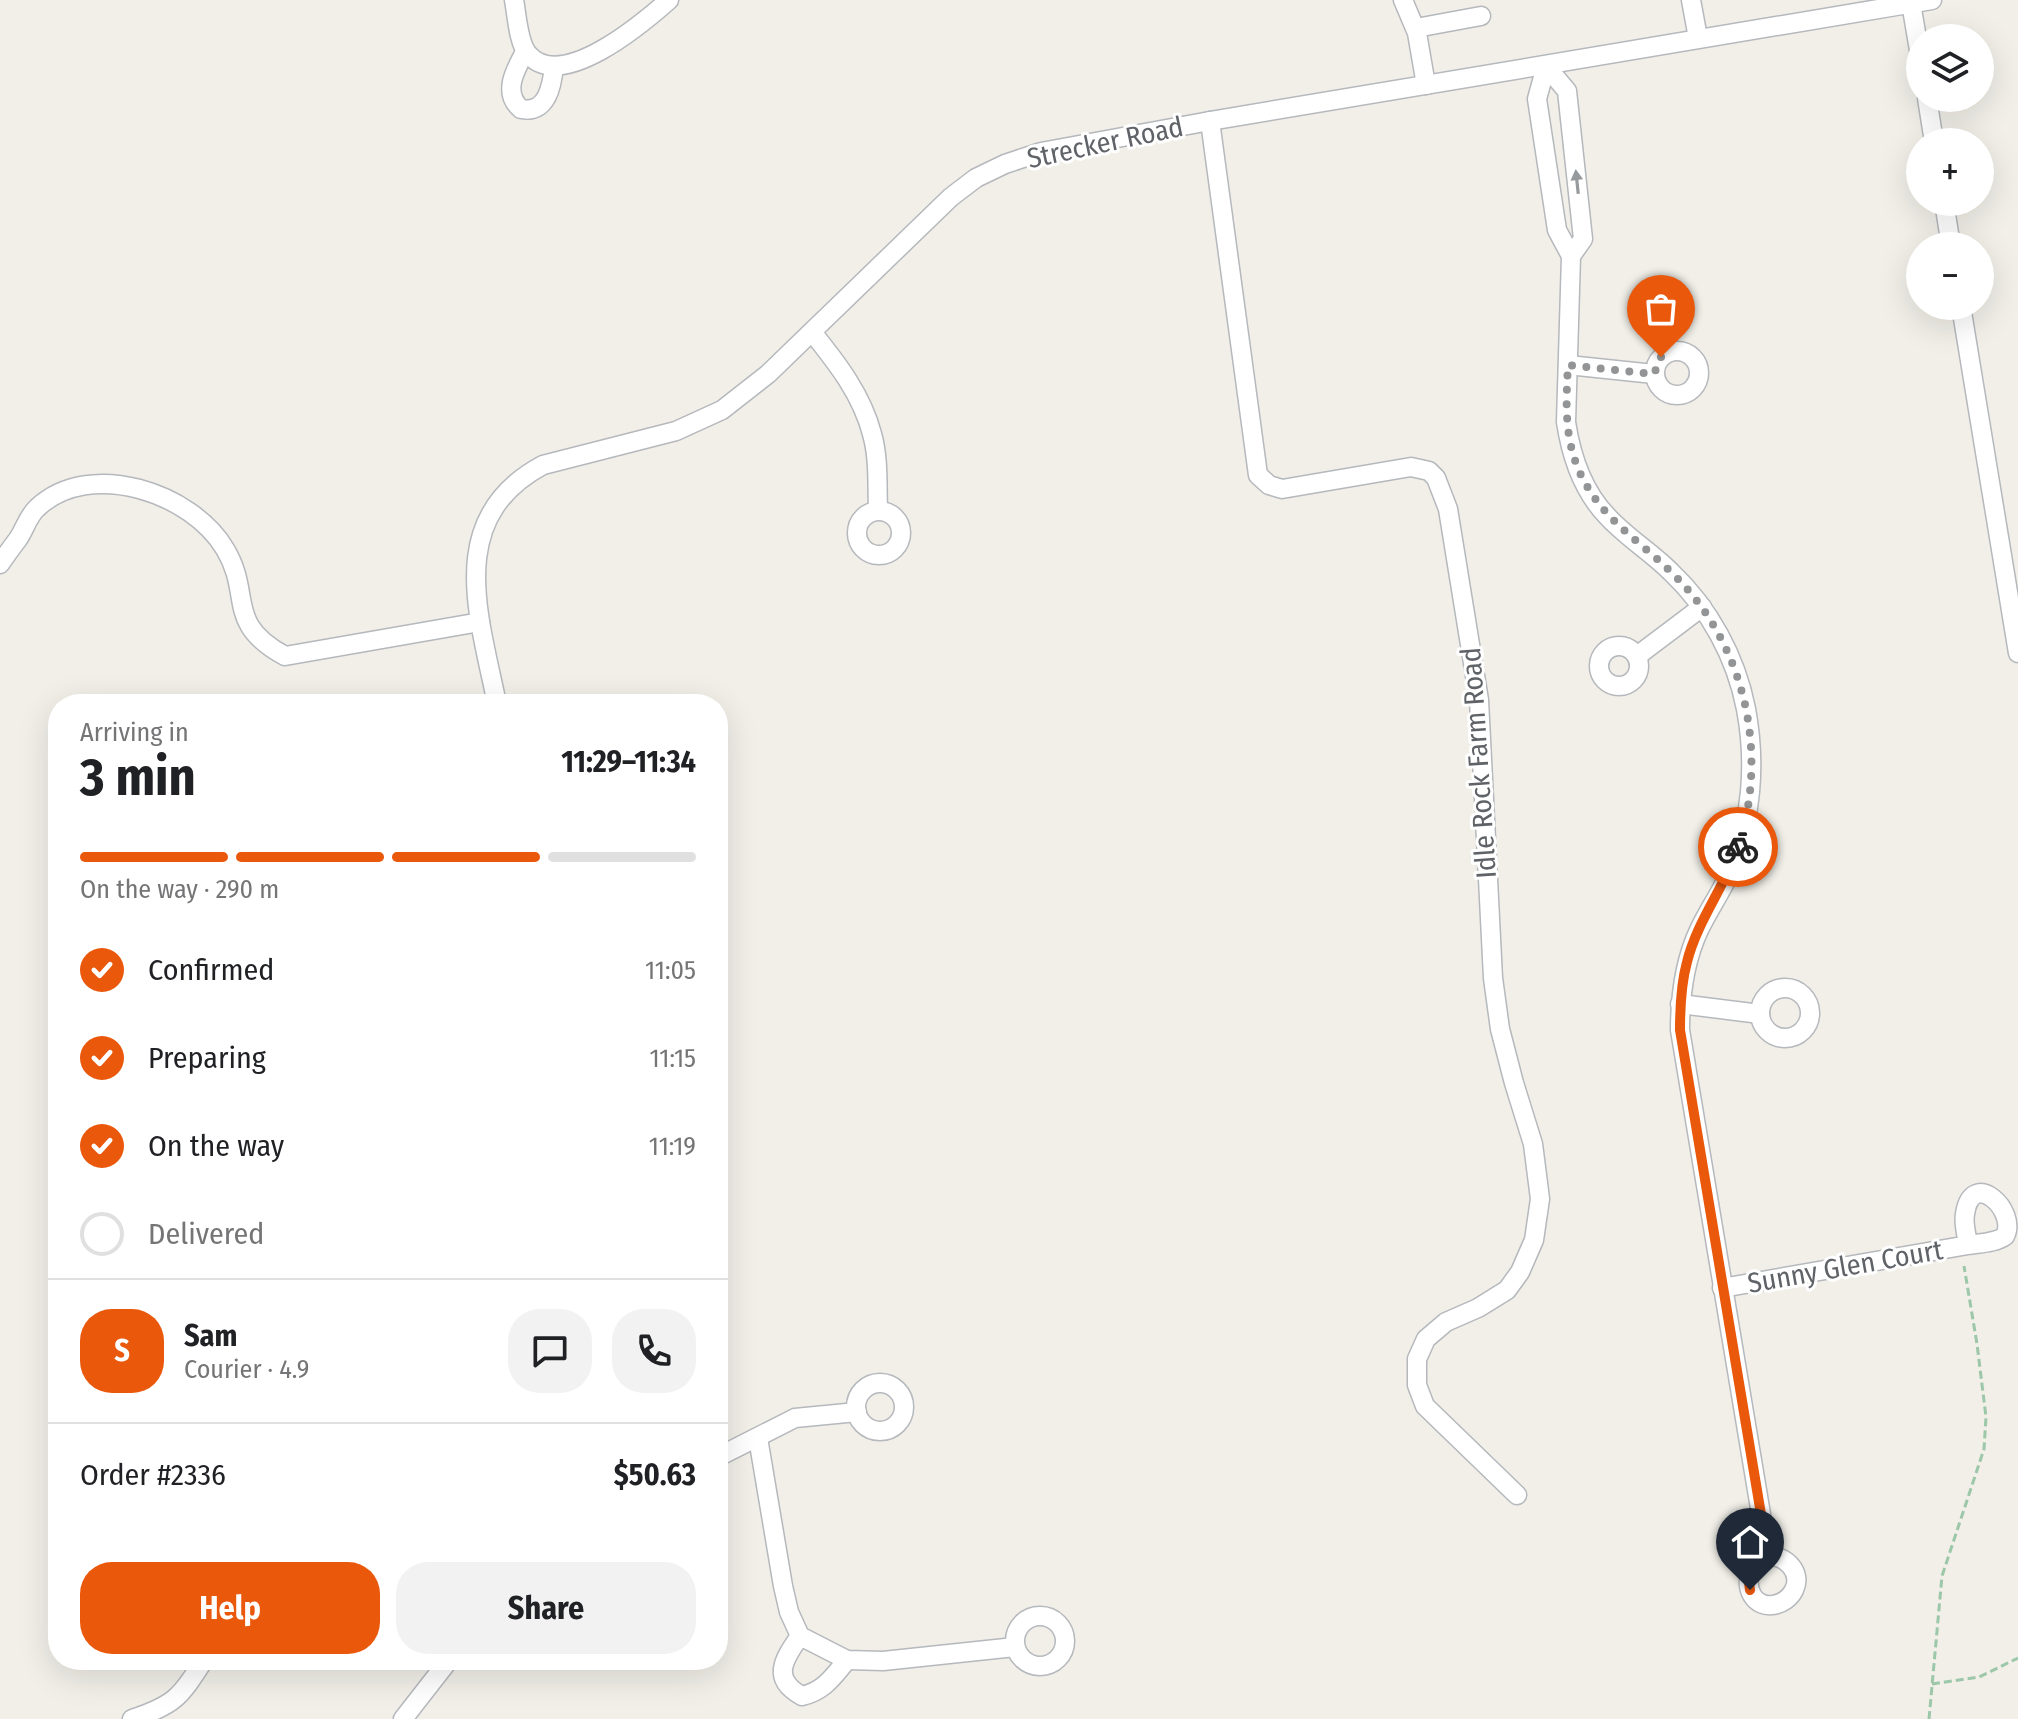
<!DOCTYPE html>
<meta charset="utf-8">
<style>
:root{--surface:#fff;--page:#f2f2f2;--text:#202124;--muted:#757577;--line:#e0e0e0;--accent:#ea580c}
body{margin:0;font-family:"Fira Sans Condensed",sans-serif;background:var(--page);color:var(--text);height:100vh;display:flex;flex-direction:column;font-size:30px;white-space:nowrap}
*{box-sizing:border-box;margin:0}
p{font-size:26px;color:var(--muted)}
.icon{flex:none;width:44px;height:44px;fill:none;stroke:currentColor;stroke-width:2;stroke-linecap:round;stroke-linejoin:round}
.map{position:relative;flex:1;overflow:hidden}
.details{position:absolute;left:48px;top:694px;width:680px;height:976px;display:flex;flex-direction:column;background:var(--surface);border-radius:32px;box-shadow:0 8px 32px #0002}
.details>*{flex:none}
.buttons{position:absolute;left:1906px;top:24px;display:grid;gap:16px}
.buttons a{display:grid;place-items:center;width:88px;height:88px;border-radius:50%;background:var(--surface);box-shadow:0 8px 32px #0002;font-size:40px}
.pin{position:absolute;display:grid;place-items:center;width:68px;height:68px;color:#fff;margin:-82px -34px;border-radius:50% 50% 50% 0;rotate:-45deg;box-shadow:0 0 8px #0007}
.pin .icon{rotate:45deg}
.courier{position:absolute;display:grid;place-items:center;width:80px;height:80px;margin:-40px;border:6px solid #ea580c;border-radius:50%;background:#fff;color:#222;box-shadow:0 2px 10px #0007}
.summary em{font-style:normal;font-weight:700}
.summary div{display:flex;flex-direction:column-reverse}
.summary{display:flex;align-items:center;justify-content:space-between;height:136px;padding:0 32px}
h1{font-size:52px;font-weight:700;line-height:60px}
.bar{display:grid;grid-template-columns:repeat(4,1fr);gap:12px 8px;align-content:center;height:96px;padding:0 32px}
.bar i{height:10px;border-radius:6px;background:var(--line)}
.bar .selected{background:var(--accent)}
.bar p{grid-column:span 4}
.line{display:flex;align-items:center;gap:20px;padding:0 32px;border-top:2px solid var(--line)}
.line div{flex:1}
.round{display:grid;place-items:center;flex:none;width:84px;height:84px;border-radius:32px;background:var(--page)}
ol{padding:0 32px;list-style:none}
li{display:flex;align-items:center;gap:24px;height:88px}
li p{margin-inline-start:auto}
li .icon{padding:8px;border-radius:50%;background:var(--accent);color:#fff;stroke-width:4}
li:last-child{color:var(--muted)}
li i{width:44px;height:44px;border:4px solid var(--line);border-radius:50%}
.primary-button{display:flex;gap:16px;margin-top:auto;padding:16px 32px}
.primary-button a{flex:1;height:92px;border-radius:32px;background:var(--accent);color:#fff;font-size:32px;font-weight:700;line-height:92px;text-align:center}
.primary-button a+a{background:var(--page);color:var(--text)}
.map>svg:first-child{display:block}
</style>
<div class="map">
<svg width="2018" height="1719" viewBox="0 0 2018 1719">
<rect width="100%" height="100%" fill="#f1efe8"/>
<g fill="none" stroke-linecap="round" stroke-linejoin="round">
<!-- minor casing -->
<g stroke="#b5b8bc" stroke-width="21">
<g id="minor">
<path d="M514,0C517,15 518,43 528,54C561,93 643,23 669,0"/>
<path d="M1403,0L1417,33L1426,85"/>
<path d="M1691,0L1698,38"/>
<path d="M1911,3L1920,56"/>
<path d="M1416,28L1481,16"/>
<path d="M525,52C515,70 502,93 521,109C547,114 552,86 554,66"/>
<path d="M1546,66L1537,99L1557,230L1571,256L1566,422C1571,455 1583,491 1607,516C1626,537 1651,552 1671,572C1709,608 1736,657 1746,709C1756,762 1752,820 1731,870C1722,891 1709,909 1699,930C1684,962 1680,995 1680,1030L1768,1556L1754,1564C1749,1574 1746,1584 1752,1595C1762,1612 1786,1606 1794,1590C1803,1572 1785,1555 1768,1556"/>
<path d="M1546,66L1567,91L1583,239L1571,256"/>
<path d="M1927,98L1934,142"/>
<path d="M1210,121L1258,475L1269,485L1282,489L1411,467L1429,471L1436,478L1448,509L1479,700L1493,978L1500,1029L1514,1083L1533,1144L1540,1199L1534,1240L1520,1272L1507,1290L1478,1308L1446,1322L1426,1339L1417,1359V1385L1425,1406L1517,1495"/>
<path d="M1944,202L1951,246"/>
<path d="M1961,306L2018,653"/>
<path d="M812,332C837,363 862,395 872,434C879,458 877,486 878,510"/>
<circle cx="1677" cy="373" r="22"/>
<path d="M1568,365L1654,374"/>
<circle cx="879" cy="533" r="22"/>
<path d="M0,564C6,555 12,547 18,539C25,529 28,516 37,508C90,458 192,493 225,549C253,595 224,623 285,656L480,622"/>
<circle cx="1619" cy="666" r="20"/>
<path d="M1637,656L1702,607"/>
<path d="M497,704C479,615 444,518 543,465L676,431L722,410L768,374L951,197L976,178L1005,164L1041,152L1210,121L1932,0"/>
<circle cx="1785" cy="1013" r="25"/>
<path d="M1680,1004L1760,1014"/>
<path d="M1722,1288L1968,1245C1979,1243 1996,1243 2005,1236C2018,1211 1972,1167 1965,1214C1963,1224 1967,1235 1968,1245"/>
<circle cx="880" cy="1407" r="24"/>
<path d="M758,1438L783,1586L789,1612L800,1636L847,1660L883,1661L1015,1647"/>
<path d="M718,1457L795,1418L857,1412"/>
<circle cx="1040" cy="1641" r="25"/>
<path d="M800,1636C783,1660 771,1679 802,1696C824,1691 833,1677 847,1660"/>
<path d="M132,1719C175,1705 180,1697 204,1660"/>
<path d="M403,1719L449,1660"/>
</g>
</g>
<!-- path -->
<g stroke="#9cc7a9" stroke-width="3" stroke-dasharray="8 4" stroke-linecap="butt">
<path d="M1932,1684L1979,1677L2018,1658"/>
<path d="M1929,1719L1942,1576L1984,1449L1986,1417L1977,1344L1964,1266"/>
</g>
<!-- minor -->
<use href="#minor" stroke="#fff" stroke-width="18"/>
</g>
<!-- one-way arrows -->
<defs><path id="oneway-solid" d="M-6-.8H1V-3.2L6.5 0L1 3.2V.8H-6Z" transform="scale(2)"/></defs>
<use fill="#979a9d" href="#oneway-solid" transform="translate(1577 182) rotate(-96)"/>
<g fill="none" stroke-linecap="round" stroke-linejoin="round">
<!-- done -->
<path stroke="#929495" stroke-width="8" stroke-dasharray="0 14.4" d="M1661,357L1654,374L1568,365C1566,403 1564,438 1580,473C1602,519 1635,537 1670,571C1744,641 1770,751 1738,847"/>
<!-- route -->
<path stroke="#ea580c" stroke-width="10" d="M1738,847C1725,887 1697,921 1687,962C1681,984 1680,1007 1680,1030L1768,1556C1752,1562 1747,1574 1750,1590"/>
</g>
<g text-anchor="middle" stroke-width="6" stroke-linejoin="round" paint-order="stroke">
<!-- street labels -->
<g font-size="28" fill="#5f6368" stroke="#fff">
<text transform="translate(1105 142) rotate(-12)" y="10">Strecker Road</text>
<text transform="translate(1478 763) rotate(-94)" y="10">Idle Rock Farm Road</text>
<text transform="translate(1845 1266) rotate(-10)" y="10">Sunny Glen Court</text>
</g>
</g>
</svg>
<div class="buttons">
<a><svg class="icon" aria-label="layers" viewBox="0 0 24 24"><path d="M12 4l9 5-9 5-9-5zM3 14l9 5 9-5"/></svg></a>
<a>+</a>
<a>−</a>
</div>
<div class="pin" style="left:1661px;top:357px;background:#ea580c"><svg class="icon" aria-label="bag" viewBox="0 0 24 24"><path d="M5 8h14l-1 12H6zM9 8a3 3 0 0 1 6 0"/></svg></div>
<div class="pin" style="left:1750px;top:1590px;background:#1f2937"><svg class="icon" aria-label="home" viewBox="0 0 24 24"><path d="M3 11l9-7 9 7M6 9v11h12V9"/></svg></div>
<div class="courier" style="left:1738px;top:847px"><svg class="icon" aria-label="bike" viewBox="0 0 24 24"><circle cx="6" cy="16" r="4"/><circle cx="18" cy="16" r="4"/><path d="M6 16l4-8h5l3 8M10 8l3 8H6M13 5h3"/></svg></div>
<section class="details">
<div class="summary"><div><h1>3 min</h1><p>Arriving in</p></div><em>11:29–11:34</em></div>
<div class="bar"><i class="selected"></i><i class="selected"></i><i class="selected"></i><i></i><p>On the way · 290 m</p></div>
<ol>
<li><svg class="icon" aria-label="check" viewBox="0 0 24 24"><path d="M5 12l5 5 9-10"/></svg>Confirmed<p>11:05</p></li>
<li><svg class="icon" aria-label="check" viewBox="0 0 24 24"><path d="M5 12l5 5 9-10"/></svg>Preparing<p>11:15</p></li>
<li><svg class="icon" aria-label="check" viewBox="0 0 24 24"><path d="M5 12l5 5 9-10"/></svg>On the way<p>11:19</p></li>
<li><i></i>Delivered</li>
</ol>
<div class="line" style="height:144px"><b class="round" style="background:var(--accent);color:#fff">S</b><div><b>Sam</b><p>Courier · 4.9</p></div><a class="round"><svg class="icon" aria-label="chat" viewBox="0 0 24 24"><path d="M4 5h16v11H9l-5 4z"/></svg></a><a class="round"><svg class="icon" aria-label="phone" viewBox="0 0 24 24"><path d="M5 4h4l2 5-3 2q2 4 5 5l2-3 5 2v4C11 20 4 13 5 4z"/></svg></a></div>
<div class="line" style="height:104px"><div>Order #2336</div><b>$50.63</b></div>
<div class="primary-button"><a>Help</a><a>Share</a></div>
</section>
</div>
